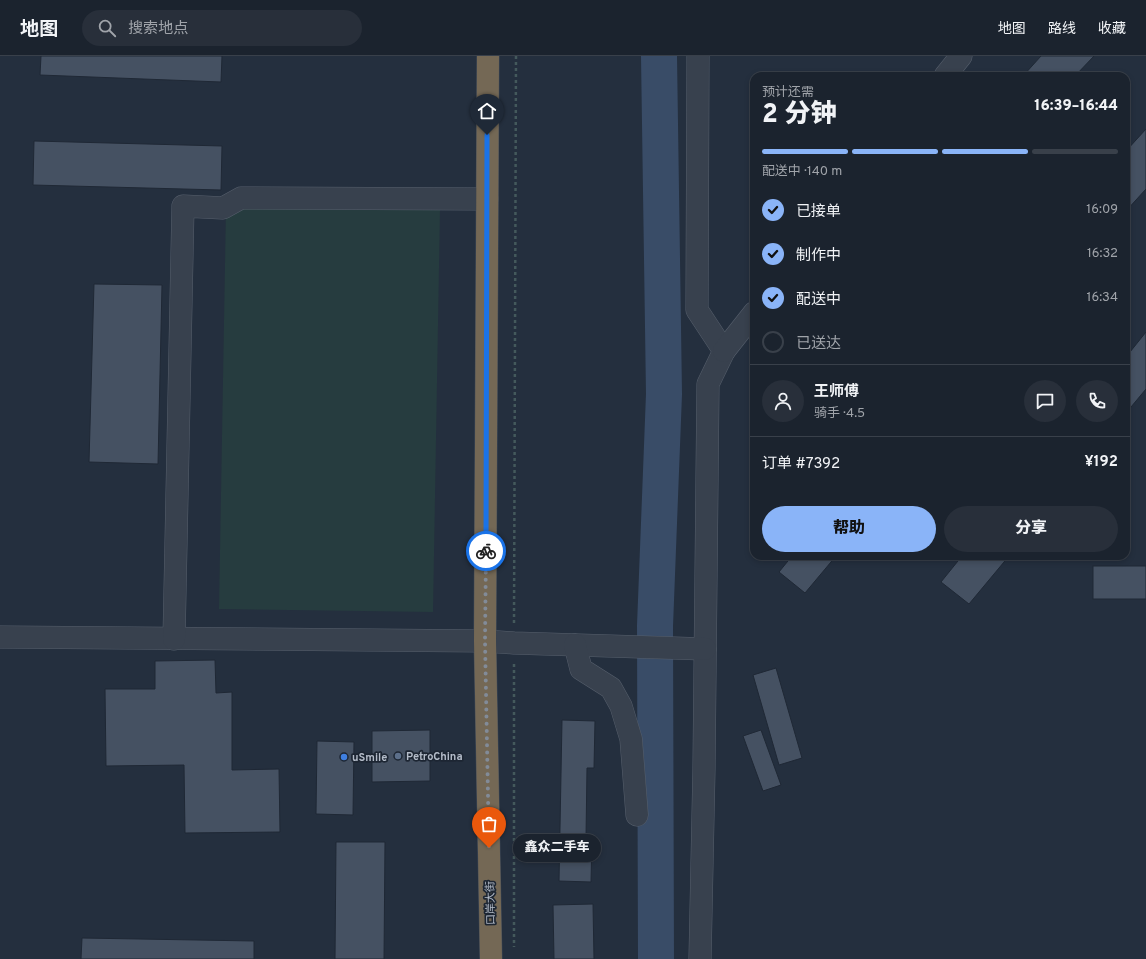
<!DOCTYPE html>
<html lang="zh">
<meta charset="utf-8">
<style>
:root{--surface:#1b232e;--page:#282f3a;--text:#f1f3f6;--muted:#a0a4aa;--line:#39404a;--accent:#8ab4f8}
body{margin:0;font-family:Overpass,"Noto Sans SC",sans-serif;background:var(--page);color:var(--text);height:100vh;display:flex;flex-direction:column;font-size:15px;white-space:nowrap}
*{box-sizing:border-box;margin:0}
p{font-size:13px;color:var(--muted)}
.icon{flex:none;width:22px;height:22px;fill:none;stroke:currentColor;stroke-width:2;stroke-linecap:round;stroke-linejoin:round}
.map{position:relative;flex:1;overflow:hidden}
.drawer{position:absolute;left:750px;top:16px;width:380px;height:488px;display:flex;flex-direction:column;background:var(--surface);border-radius:12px;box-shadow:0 2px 6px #0003,0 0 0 1px var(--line)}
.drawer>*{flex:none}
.pin{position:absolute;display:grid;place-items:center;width:34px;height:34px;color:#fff;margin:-41px -17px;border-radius:50% 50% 50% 0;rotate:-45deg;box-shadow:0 0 4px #0007}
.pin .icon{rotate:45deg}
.courier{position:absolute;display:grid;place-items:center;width:40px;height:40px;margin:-20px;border:3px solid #1a73e8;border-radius:50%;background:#fff;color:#222;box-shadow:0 1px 5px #0007}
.bubble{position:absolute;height:28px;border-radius:14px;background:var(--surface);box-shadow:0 2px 6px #0003,0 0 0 1px var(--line);font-size:13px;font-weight:800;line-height:28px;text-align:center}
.overview em{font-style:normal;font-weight:800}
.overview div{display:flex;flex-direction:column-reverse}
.overview{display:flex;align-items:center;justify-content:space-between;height:68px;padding:0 12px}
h1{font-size:26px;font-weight:800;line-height:30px}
.bar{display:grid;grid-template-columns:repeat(4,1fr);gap:6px 4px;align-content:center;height:48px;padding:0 12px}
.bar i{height:5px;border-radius:3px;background:var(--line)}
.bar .active{background:var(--accent)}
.bar p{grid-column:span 4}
.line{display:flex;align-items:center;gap:10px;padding:0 12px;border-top:1px solid var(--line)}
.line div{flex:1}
.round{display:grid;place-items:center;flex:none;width:42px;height:42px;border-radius:21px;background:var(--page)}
ol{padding:0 12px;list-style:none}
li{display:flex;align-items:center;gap:12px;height:44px}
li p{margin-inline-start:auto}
li .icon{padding:4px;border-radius:50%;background:var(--accent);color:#111;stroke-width:4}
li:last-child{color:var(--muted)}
li i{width:22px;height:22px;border:2px solid var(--line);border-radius:50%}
.cta{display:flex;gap:8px;margin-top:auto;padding:8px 12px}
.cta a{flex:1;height:46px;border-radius:24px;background:var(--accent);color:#111;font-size:16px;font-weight:800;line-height:46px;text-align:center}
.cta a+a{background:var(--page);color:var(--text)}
header{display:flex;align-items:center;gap:24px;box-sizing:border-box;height:56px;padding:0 20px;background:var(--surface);border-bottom:1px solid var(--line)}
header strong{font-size:19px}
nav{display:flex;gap:22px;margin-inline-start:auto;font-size:14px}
.search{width:280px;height:36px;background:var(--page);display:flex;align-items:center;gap:10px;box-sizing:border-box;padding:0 14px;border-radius:22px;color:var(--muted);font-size:15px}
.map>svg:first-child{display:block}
</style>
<header>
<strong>地图</strong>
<div class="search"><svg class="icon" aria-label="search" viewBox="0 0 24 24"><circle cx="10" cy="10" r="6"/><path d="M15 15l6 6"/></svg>搜索地点</div>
<nav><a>地图</a><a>路线</a><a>收藏</a></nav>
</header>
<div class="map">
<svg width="1146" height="903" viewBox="0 0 1146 903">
<rect width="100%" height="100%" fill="#242f3e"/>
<!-- park -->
<path fill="#263c3f" d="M226,151L440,154L433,556L219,553Z"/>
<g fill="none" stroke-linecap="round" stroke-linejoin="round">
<!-- river -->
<path stroke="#394c67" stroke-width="36" d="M656,903L655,570L664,338L659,0"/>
</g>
<!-- building -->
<g fill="#455162" stroke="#1f2835">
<path d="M41,0H222L221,26L40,19Z"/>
<path d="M1041,0H1094L1075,20H1023Z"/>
<path d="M1146,73V133L1126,155V95Z"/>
<path d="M34,85L222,90L221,134L33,129Z"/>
<path d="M94,228L162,229L158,408L89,406Z"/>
<path d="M1146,276V333L1126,357V301Z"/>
<path d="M792,500H836L805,537L779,516Z"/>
<path d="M962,500H1009L969,548L941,526Z"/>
<rect x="1093" y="510" width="53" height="33"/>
<path d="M215,604L216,637L232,636V714L279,713L280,776L185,777L184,709L106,710L105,633H155V605Z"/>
<path d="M776,612L802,702L779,709L753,619Z"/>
<path d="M562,664L595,665L594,712H587L586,781H592L591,826L559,825Z"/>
<path d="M430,674V725L372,726V675Z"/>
<path d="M761,674L781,729L763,735L743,680Z"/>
<path d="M317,685L354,686L353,759L316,758Z"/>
<path d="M336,786H385L384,903H335Z"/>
<path d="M593,848L594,903H554L553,849Z"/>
<path d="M82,882L254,885V903H81Z"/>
</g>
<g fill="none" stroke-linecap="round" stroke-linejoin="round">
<!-- minor casing -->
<g stroke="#565f6c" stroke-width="23">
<g id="minor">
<path d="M698,0L697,254L724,295L708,328L704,712L700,903"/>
<path d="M945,20L961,0"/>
<path d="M724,295L754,257"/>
<path d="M0,581L485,585L514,587L705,593"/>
<path d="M174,583L183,150L223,152L241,142L487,143"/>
<path d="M575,589L581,613L611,632L621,650L631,683L637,759"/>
</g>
</g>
<!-- highway casing -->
<g stroke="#434c59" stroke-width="23">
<path id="highway" d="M488,0L485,585L491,903"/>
</g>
<!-- path -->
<g stroke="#44595c" stroke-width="2.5" stroke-dasharray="3 3" stroke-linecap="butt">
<path d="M514,567L516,0"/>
<path d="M514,608V891"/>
</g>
<!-- minor -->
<use href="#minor" stroke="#38414e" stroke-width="22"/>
<!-- highway -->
<use href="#highway" stroke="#746855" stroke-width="22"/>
</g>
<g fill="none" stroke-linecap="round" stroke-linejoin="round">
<!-- done -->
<path stroke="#828b98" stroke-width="4" stroke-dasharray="0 7.2" d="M486,495L485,585L489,792"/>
<!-- route -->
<path stroke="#1a73e8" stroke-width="5" d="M486,495L487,79"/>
</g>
<!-- markers -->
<circle fill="#5c6f8a" stroke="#1d2633" stroke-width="1.5" cx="398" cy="700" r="4"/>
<circle fill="#3f7fe0" stroke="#1d2633" stroke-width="1.5" cx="344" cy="701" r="4"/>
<g text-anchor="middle" stroke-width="3.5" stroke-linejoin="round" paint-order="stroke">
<!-- poi labels -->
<g font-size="11" font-weight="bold" fill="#b4bcc9" stroke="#1d2633" text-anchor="start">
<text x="406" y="704">PetroChina</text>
<text x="352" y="705">uSmile</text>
</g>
<!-- street labels -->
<g font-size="11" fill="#b4bcc9" stroke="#1d2633">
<text transform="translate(490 847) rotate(-91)" y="4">口岸大街</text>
</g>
</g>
</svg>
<div class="pin" style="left:489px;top:792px;background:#ea580c"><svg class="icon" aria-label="bag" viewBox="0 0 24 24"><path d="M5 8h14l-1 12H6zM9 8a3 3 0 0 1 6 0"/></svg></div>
<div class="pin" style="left:487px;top:79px;background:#1f2937"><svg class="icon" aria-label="home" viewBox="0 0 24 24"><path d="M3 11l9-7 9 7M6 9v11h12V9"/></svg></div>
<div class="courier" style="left:486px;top:495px"><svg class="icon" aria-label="bike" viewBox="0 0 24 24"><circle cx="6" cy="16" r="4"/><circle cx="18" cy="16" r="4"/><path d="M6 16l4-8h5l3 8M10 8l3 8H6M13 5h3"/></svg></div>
<div class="bubble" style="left:513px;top:778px;width:88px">鑫众二手车</div>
<section class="drawer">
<div class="overview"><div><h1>2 分钟</h1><p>预计还需</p></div><em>16:39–16:44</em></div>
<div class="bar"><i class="active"></i><i class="active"></i><i class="active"></i><i></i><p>配送中 · 140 m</p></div>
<ol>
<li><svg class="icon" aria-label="check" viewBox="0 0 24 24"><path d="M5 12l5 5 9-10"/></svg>已接单<p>16:09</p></li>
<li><svg class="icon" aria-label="check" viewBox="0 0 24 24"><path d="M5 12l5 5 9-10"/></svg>制作中<p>16:32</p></li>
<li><svg class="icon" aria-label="check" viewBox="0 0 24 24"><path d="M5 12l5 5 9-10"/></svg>配送中<p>16:34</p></li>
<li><i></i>已送达</li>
</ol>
<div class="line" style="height:72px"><a class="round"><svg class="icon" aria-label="person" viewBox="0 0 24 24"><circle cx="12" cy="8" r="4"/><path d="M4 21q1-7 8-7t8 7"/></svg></a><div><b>王师傅</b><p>骑手 · 4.5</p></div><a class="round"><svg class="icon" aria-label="chat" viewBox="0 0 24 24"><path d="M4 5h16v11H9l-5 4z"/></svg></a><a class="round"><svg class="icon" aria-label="phone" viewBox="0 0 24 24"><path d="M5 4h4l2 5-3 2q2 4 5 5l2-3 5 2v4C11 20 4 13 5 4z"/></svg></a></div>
<div class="line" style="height:52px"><div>订单 #7392</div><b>¥192</b></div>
<div class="cta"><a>帮助</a><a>分享</a></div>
</section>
</div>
